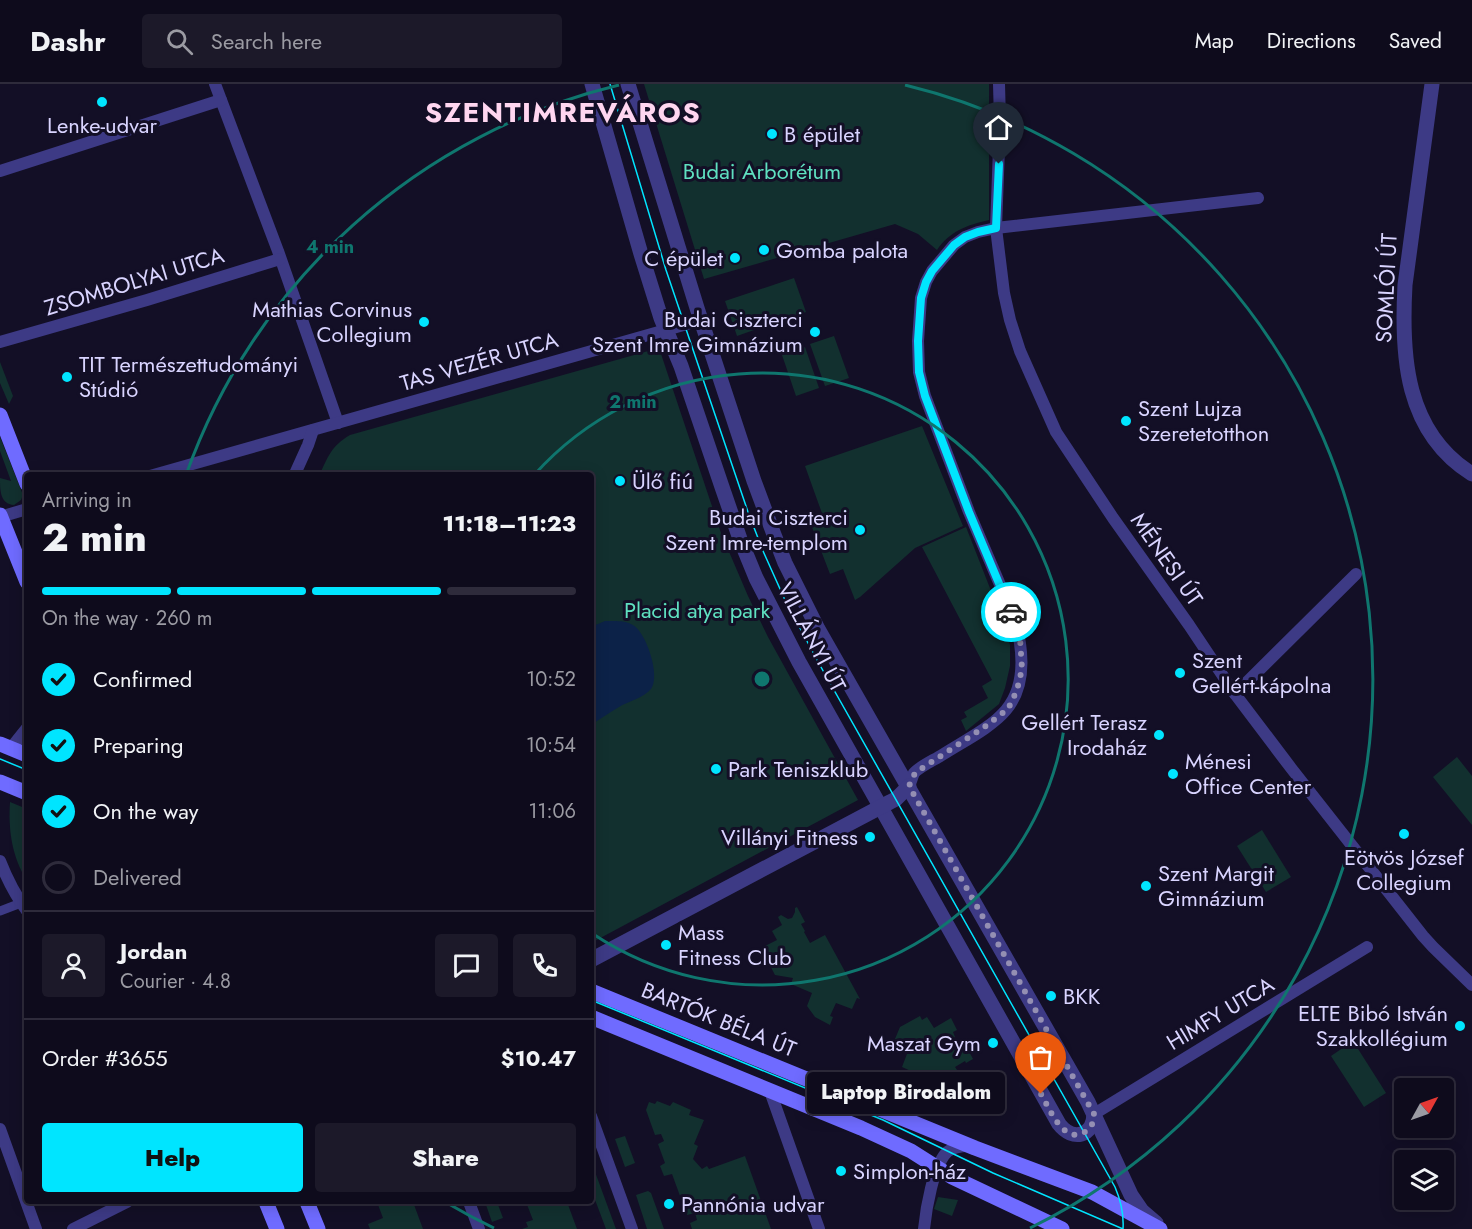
<!DOCTYPE html>
<meta charset="utf-8">
<style>
:root{--surface:#0e0b1c;--page:#1c1929;--text:#f1f3f6;--muted:#9b9ba3;--line:#2e2b3b;--accent:#00e5ff}
body{margin:0;font-family:Jost,sans-serif;background:var(--page);color:var(--text);height:100vh;display:flex;flex-direction:column;font-size:22px;white-space:nowrap}
*{box-sizing:border-box;margin:0}
p{font-size:20px;color:var(--muted)}
.icon{flex:none;width:33px;height:33px;fill:none;stroke:currentColor;stroke-width:2;stroke-linecap:round;stroke-linejoin:round}
.map{position:relative;flex:1;overflow:hidden}
.sheet{position:absolute;left:24px;top:388px;width:570px;height:732px;display:flex;flex-direction:column;background:var(--surface);border-radius:6px;box-shadow:0 3px 15px #0003,0 0 0 2px var(--line)}
.sheet>*{flex:none}
.needle{width:39px;rotate:50deg}
.controls{position:absolute;left:1394px;top:994px;display:grid;gap:12px}
.controls a{display:grid;place-items:center;width:60px;height:60px;border-radius:6px;background:var(--surface);box-shadow:0 3px 15px #0003,0 0 0 2px var(--line);font-size:30px}
.pin{position:absolute;display:grid;place-items:center;width:51px;height:51px;color:#fff;margin:-62px -26px;border-radius:50% 50% 50% 0;rotate:-45deg;box-shadow:0 0 6px #0007}
.pin .icon{rotate:45deg}
.courier{position:absolute;display:grid;place-items:center;width:60px;height:60px;margin:-30px;border:4px solid #00e5ff;border-radius:50%;background:#fff;color:#222;box-shadow:0 2px 8px #0007}
.bubble{position:absolute;height:42px;border-radius:6px;background:var(--surface);box-shadow:0 3px 15px #0003,0 0 0 2px var(--line);font-size:20px;font-weight:800;line-height:42px;text-align:center}
.head em{font-style:normal;font-weight:800}
.head div{display:flex;flex-direction:column-reverse}
.head{display:flex;align-items:center;justify-content:space-between;height:102px;padding:0 18px}
h1{font-size:39px;font-weight:800;line-height:45px}
.bar{display:grid;grid-template-columns:repeat(4,1fr);gap:9px 6px;align-content:center;height:72px;padding:0 18px}
.bar i{height:8px;border-radius:4px;background:var(--line)}
.bar .selected{background:var(--accent)}
.bar p{grid-column:span 4}
.line{display:flex;align-items:center;gap:15px;padding:0 18px;border-top:2px solid var(--line)}
.line div{flex:1}
.round{display:grid;place-items:center;flex:none;width:63px;height:63px;border-radius:6px;background:var(--page)}
ol{padding:0 18px;list-style:none}
li{display:flex;align-items:center;gap:18px;height:66px}
li p{margin-inline-start:auto}
li .icon{padding:6px;border-radius:50%;background:var(--accent);color:#111;stroke-width:4}
li:last-child{color:var(--muted)}
li i{width:33px;height:33px;border:3px solid var(--line);border-radius:50%}
.button{display:flex;gap:12px;margin-top:auto;padding:12px 18px}
.button a{flex:1;height:69px;border-radius:6px;background:var(--accent);color:#111;font-size:24px;font-weight:800;line-height:69px;text-align:center}
.button a+a{background:var(--page);color:var(--text)}
header{display:flex;align-items:center;gap:36px;box-sizing:border-box;height:84px;padding:0 30px;background:var(--surface);border-bottom:2px solid var(--line)}
header strong{font-size:28px}
nav{display:flex;gap:33px;margin-inline-start:auto;font-size:21px}
.search{width:420px;height:54px;background:var(--page);display:flex;align-items:center;gap:15px;box-sizing:border-box;padding:0 21px;border-radius:6px;color:var(--muted);font-size:22px}
.map>svg:first-child{display:block}
</style>
<header>
<strong>Dashr</strong>
<div class="search"><svg class="icon" aria-label="search" viewBox="0 0 24 24"><circle cx="10" cy="10" r="6"/><path d="M15 15l6 6"/></svg>Search here</div>
<nav><a>Map</a><a>Directions</a><a>Saved</a></nav>
</header>
<div class="map">
<svg width="1472" height="1145" viewBox="0 0 1472 1145">
<rect width="100%" height="100%" fill="#130f26"/>
<!-- green -->
<g fill="#12302f">
<path d="M644,0H989V136C967,141 950,147 937,166L918,150L895,140L704,195Z"/>
<path d="M794,194L806,228L737,252L725,217Z"/>
<path d="M834,252L849,294L825,302L810,260Z"/>
<path d="M805,263L819,304L796,312L782,271Z"/>
<path d="M659,264L721,449L748,512L768,553L858,716L591,859V392H319C328,373 331,362 350,351Z"/>
<path d="M0,278L13,312L9,320L0,299Z"/>
<path d="M922,342L963,442L915,464L860,513L855,516L843,485L830,490L810,438L823,432L805,382Z"/>
<path d="M0,353L23,411L21,416L14,421C0,420 0,406 0,394L11,397L0,367Z"/>
<path d="M966,443L1006,545L1010,561V582L1005,604L999,620L966,647L961,636L967,633L964,628L988,614L982,602L992,596L922,463Z"/>
<path d="M1457,673L1472,692V741L1433,693Z"/>
<path d="M10,718L27,725V797C12,773 8,746 10,718Z"/>
<path d="M1262,746L1291,793L1266,808L1237,762Z"/>
<path d="M797,823L805,838L801,840L805,847L804,848L810,859L825,851L860,915L857,914L852,925L836,919L830,932L833,933L830,941L815,933L807,922L812,909L791,900L793,894L775,891L761,864L777,856L772,847L782,841L778,833L781,831L788,835L792,834L795,828V824Z"/>
<path d="M920,932L922,936L927,933L934,944L951,934L957,946L953,948L955,953L949,957L954,966L965,960L973,975L966,979L965,977L955,983L957,986L951,1003L930,994L931,992L923,989L922,992L902,983L910,962L895,955L900,943Z"/>
<path d="M1353,957L1386,1009L1364,1023L1331,972Z"/>
<path d="M657,1017L670,1022L673,1018L691,1026L689,1031L704,1036L694,1060L698,1062L693,1075L702,1085L707,1082L709,1085L745,1072L771,1145H692L690,1139L697,1136L695,1129L687,1131L672,1090L664,1092L660,1082L665,1079L658,1060L664,1057L661,1050L655,1051L646,1026L649,1018L655,1020Z"/>
<path d="M625,1052L635,1079L625,1083L615,1055Z"/>
<path d="M591,1077L616,1145H606L591,1105Z"/>
<path d="M648,1107L651,1109L664,1145H647L636,1111Z"/>
<path d="M938,1113L958,1116L952,1132L934,1125Z"/>
<path d="M377,1118H413L423,1145H370L368,1140L383,1134Z"/>
<path d="M485,1118H497L503,1134L492,1138Z"/>
<path d="M526,1118H567L577,1145H522L528,1143L526,1138L533,1136Z"/>
</g>
<!-- water -->
<path fill="#0c2248" d="M605,537C615,537 625,536 633,541C646,548 661,592 651,605C645,613 627,618 619,623C609,629 600,635 591,641V543Z"/>
<g fill="none" stroke-linecap="round" stroke-linejoin="round">
<!-- pedestrian -->
<path stroke="#3d3a85" stroke-width="9" d="M0,827L21,819"/>
<!-- minor -->
<g stroke="#3d3a85" stroke-width="12">
<path d="M215,0L278,167L338,339"/>
<path d="M999,0L1000,37L996,144L1004,209L1010,236L1020,267L1056,348L1113,434L1189,541L1235,610L1291,684L1423,852L1433,863L1472,901"/>
<path d="M0,87L221,16"/>
<path d="M0,258L147,216L280,175"/>
<path d="M150,392L701,236"/>
<path d="M294,392L308,361L313,346"/>
<path d="M0,433L27,425"/>
<path d="M1235,610L1356,490"/>
<path d="M11,664L27,644"/>
<path d="M909,702C911,698 912,693 914,689C919,683 934,676 942,671C962,658 991,644 1006,626C1027,601 1023,565 1015,536L969,428L925,312L919,288L918,257L921,214L926,198L932,187L954,161L965,153L978,148L996,144L1258,114"/>
<path d="M0,777C7,795 15,811 27,827"/>
<path d="M770,1007L819,1145"/>
<path d="M1094,1030L1367,863"/>
<path d="M591,1032L632,1145"/>
<path d="M0,1045L36,1145"/>
<path d="M469,1118L479,1145"/>
<path d="M73,1145L127,1118"/>
<path d="M924,1145C926,1125 933,1082 947,1068C953,1063 962,1062 969,1062"/>
</g>
<!-- tertiary -->
<g stroke="#3d3a85" stroke-width="15">
<path d="M592,0L641,170L661,234L681,282L722,403L740,455L756,494L799,578L1059,1040C1073,1058 1093,1052 1094,1030"/>
<path d="M628,0L697,224L754,397L773,448L785,479L818,545L1088,1018L1131,1111L1142,1127L1156,1139"/>
<path d="M1432,0L1405,201C1401,272 1405,348 1472,390"/>
<path d="M591,876L890,718L896,715L909,702"/>
</g>
<!-- secondary -->
<g stroke="#6f6bff" stroke-width="15">
<path d="M0,331L27,400"/>
<path d="M0,431L27,498"/>
<path d="M0,660L27,671"/>
<path d="M0,698L27,709"/>
<path d="M591,907L975,1064L1092,1108L1160,1145"/>
<path d="M591,933L861,1044L911,1067L952,1093L1062,1145"/>
<path d="M266,1118L277,1145"/>
<path d="M307,1118L318,1145"/>
</g>
<!-- tram -->
<g stroke="#00e5ff" stroke-width="1.5">
<path d="M0,675L27,686"/>
<path d="M591,916L883,1036L993,1089L1123,1145C1124,1130 1121,1117 1115,1103L817,576L785,516L763,467L748,428L666,186L610,0"/>
</g>
</g>
<g fill="none" stroke-linecap="round" stroke-linejoin="round">
<!-- done -->
<path stroke="#948fb3" stroke-width="6" stroke-dasharray="0 10.8" d="M1011,528L1020,554L1022,585L1017,606L1008,625L983,644L915,689L909,702L1094,1030C1094,1039 1091,1045 1083,1049C1062,1059 1049,1023 1041,1010"/>
<!-- route -->
<path stroke="#00e5ff" stroke-width="8" d="M999,80L996,144L978,148L965,153L954,161L932,187L926,198L921,214L918,257L919,288L925,312L969,428L1011,528"/>
</g>
<!-- distance rings -->
<g fill="none" stroke="#0f766e" stroke-width="3">
<path d="M535 390A306 306 0 1 1 593 850"/>
<path d="M494 1144A611 611 0 0 1 447 1119M186 391A611 611 0 0 1 619 1M905 1A611 611 0 0 1 1030 1144"/>
</g>
<!-- markers -->
<g fill="#00e5ff" stroke="#130f26" stroke-width="2">
<circle cx="102" cy="18" r="6"/>
<circle cx="772" cy="50" r="6"/>
<circle cx="764" cy="166" r="6"/>
<circle cx="735" cy="174" r="6"/>
<circle cx="424" cy="238" r="6"/>
<circle cx="815" cy="248" r="6"/>
<circle cx="67" cy="293" r="6"/>
<circle cx="1126" cy="337" r="6"/>
<circle cx="620" cy="397" r="6"/>
<circle cx="860" cy="446" r="6"/>
<circle cx="1180" cy="589" r="6"/>
<circle cx="1159" cy="651" r="6"/>
<circle cx="716" cy="685" r="6"/>
<circle cx="1173" cy="690" r="6"/>
<circle cx="1404" cy="750" r="6"/>
<circle cx="870" cy="753" r="6"/>
<circle cx="1146" cy="802" r="6"/>
<circle cx="666" cy="861" r="6"/>
<circle cx="1051" cy="912" r="6"/>
<circle cx="1460" cy="942" r="6"/>
<circle cx="993" cy="959" r="6"/>
<circle cx="841" cy="1087" r="6"/>
<circle cx="669" cy="1120" r="6"/>
</g>
<g text-anchor="middle" stroke-width="6" stroke-linejoin="round" paint-order="stroke">
<!-- poi labels -->
<g font-size="22" fill="#d9d4ff" stroke="#130f26" text-anchor="start">
<text x="102" y="49" text-anchor="middle">Lenke-udvar</text>
<text x="784" y="58">B épület</text>
<text x="776" y="174">Gomba palota</text>
<text x="723" y="182" text-anchor="end">C épület</text>
<text x="412" y="233" text-anchor="end">Mathias Corvinus<tspan x="412" dy="25">Collegium</tspan></text>
<text x="803" y="243" text-anchor="end">Budai Ciszterci<tspan x="803" dy="25">Szent Imre Gimnázium</tspan></text>
<text x="79" y="288">TIT Természettudományi<tspan x="79" dy="25">Stúdió</tspan></text>
<text x="1138" y="332">Szent Lujza<tspan x="1138" dy="25">Szeretetotthon</tspan></text>
<text x="632" y="405">Ülő fiú</text>
<text x="848" y="441" text-anchor="end">Budai Ciszterci<tspan x="848" dy="25">Szent Imre-templom</tspan></text>
<text x="1192" y="584">Szent<tspan x="1192" dy="25">Gellért-kápolna</tspan></text>
<text x="1147" y="646" text-anchor="end">Gellért Terasz<tspan x="1147" dy="25">Irodaház</tspan></text>
<text x="1185" y="685">Ménesi<tspan x="1185" dy="25">Office Center</tspan></text>
<text x="728" y="693">Park Teniszklub</text>
<text x="858" y="761" text-anchor="end">Villányi Fitness</text>
<text x="1404" y="781" text-anchor="middle">Eötvös József<tspan x="1404" dy="25">Collegium</tspan></text>
<text x="1158" y="797">Szent Margit<tspan x="1158" dy="25">Gimnázium</tspan></text>
<text x="678" y="856">Mass<tspan x="678" dy="25">Fitness Club</tspan></text>
<text x="1063" y="920">BKK</text>
<text x="1448" y="937" text-anchor="end">ELTE Bibó István<tspan x="1448" dy="25">Szakkollégium</tspan></text>
<text x="981" y="967" text-anchor="end">Maszat Gym</text>
<text x="853" y="1095">Simplon-ház</text>
<text x="681" y="1128">Pannónia udvar</text>
</g>
<!-- park labels -->
<g font-size="22" fill="#5fe0c0" stroke="#130f26">
<text x="762" y="95">Budai Arborétum</text>
<text x="697" y="534">Placid atya park</text>
</g>
<!-- street labels -->
<g font-size="22" fill="#d9d4ff" stroke="#130f26">
<text transform="translate(134 197) rotate(-17)" y="8">ZSOMBOLYAI UTCA</text>
<text transform="translate(1386 204) rotate(-87)" y="8">SOMLÓI ÚT</text>
<text transform="translate(479 277) rotate(-16)" y="8">TAS VEZÉR UTCA</text>
<text transform="translate(1167 475) rotate(55)" y="8">MÉNESI ÚT</text>
<text transform="translate(812 553) rotate(62)" y="8">VILLÁNYI ÚT</text>
<text transform="translate(1220 929) rotate(-31)" y="8">HIMFY UTCA</text>
<text transform="translate(719 935) rotate(22)" y="8">BARTÓK BÉLA ÚT</text>
</g>
<!-- district labels -->
<g font-size="28" font-weight="bold" letter-spacing="1.5" fill="#ffd6f0" stroke="#130f26">
<text x="563" y="38">SZENTIMREVÁROS</text>
</g>
</g>
<circle cx="762" cy="595" r="9" fill="#0f766e" stroke="#130f26" stroke-width="3"/>
<g font-size="18" text-anchor="middle" font-weight="bold" fill="#0f766e" stroke="#130f26" stroke-width="6" stroke-linejoin="round" paint-order="stroke">
<text x="330" y="169">4 min</text>
<text x="633" y="324">2 min</text>
</g>
</svg>
<div class="controls">
<a><svg class="needle" viewBox="-14 -14 28 28"><path d="M0-13l5 13h-10z" fill="#e53935"/><path d="M0 13l5-13h-10z" fill="#9b9ba3"/></svg></a>
<a><svg class="icon" aria-label="layers" viewBox="0 0 24 24"><path d="M12 4l9 5-9 5-9-5zM3 14l9 5 9-5"/></svg></a>
</div>
<div class="pin" style="left:1041px;top:1010px;background:#ea580c"><svg class="icon" aria-label="bag" viewBox="0 0 24 24"><path d="M5 8h14l-1 12H6zM9 8a3 3 0 0 1 6 0"/></svg></div>
<div class="pin" style="left:999px;top:80px;background:#1f2937"><svg class="icon" aria-label="home" viewBox="0 0 24 24"><path d="M3 11l9-7 9 7M6 9v11h12V9"/></svg></div>
<div class="courier" style="left:1011px;top:528px"><svg class="icon" aria-label="car" viewBox="0 0 24 24"><path d="M5 17H2v-5l4-1 3-4h7l3 4 3 1v5h-3M9 17h6M6 11h13"/><circle cx="7" cy="17" r="2"/><circle cx="17" cy="17" r="2"/></svg></div>
<div class="bubble" style="left:807px;top:988px;width:198px">Laptop Birodalom</div>
<section class="sheet">
<div class="head"><div><h1>2 min</h1><p>Arriving in</p></div><em>11:18–11:23</em></div>
<div class="bar"><i class="selected"></i><i class="selected"></i><i class="selected"></i><i></i><p>On the way · 260 m</p></div>
<ol>
<li><svg class="icon" aria-label="check" viewBox="0 0 24 24"><path d="M5 12l5 5 9-10"/></svg>Confirmed<p>10:52</p></li>
<li><svg class="icon" aria-label="check" viewBox="0 0 24 24"><path d="M5 12l5 5 9-10"/></svg>Preparing<p>10:54</p></li>
<li><svg class="icon" aria-label="check" viewBox="0 0 24 24"><path d="M5 12l5 5 9-10"/></svg>On the way<p>11:06</p></li>
<li><i></i>Delivered</li>
</ol>
<div class="line" style="height:108px"><a class="round"><svg class="icon" aria-label="person" viewBox="0 0 24 24"><circle cx="12" cy="8" r="4"/><path d="M4 21q1-7 8-7t8 7"/></svg></a><div><b>Jordan</b><p>Courier · 4.8</p></div><a class="round"><svg class="icon" aria-label="chat" viewBox="0 0 24 24"><path d="M4 5h16v11H9l-5 4z"/></svg></a><a class="round"><svg class="icon" aria-label="phone" viewBox="0 0 24 24"><path d="M5 4h4l2 5-3 2q2 4 5 5l2-3 5 2v4C11 20 4 13 5 4z"/></svg></a></div>
<div class="line" style="height:78px"><div>Order #3655</div><b>$10.47</b></div>
<div class="button"><a>Help</a><a>Share</a></div>
</section>
</div>
